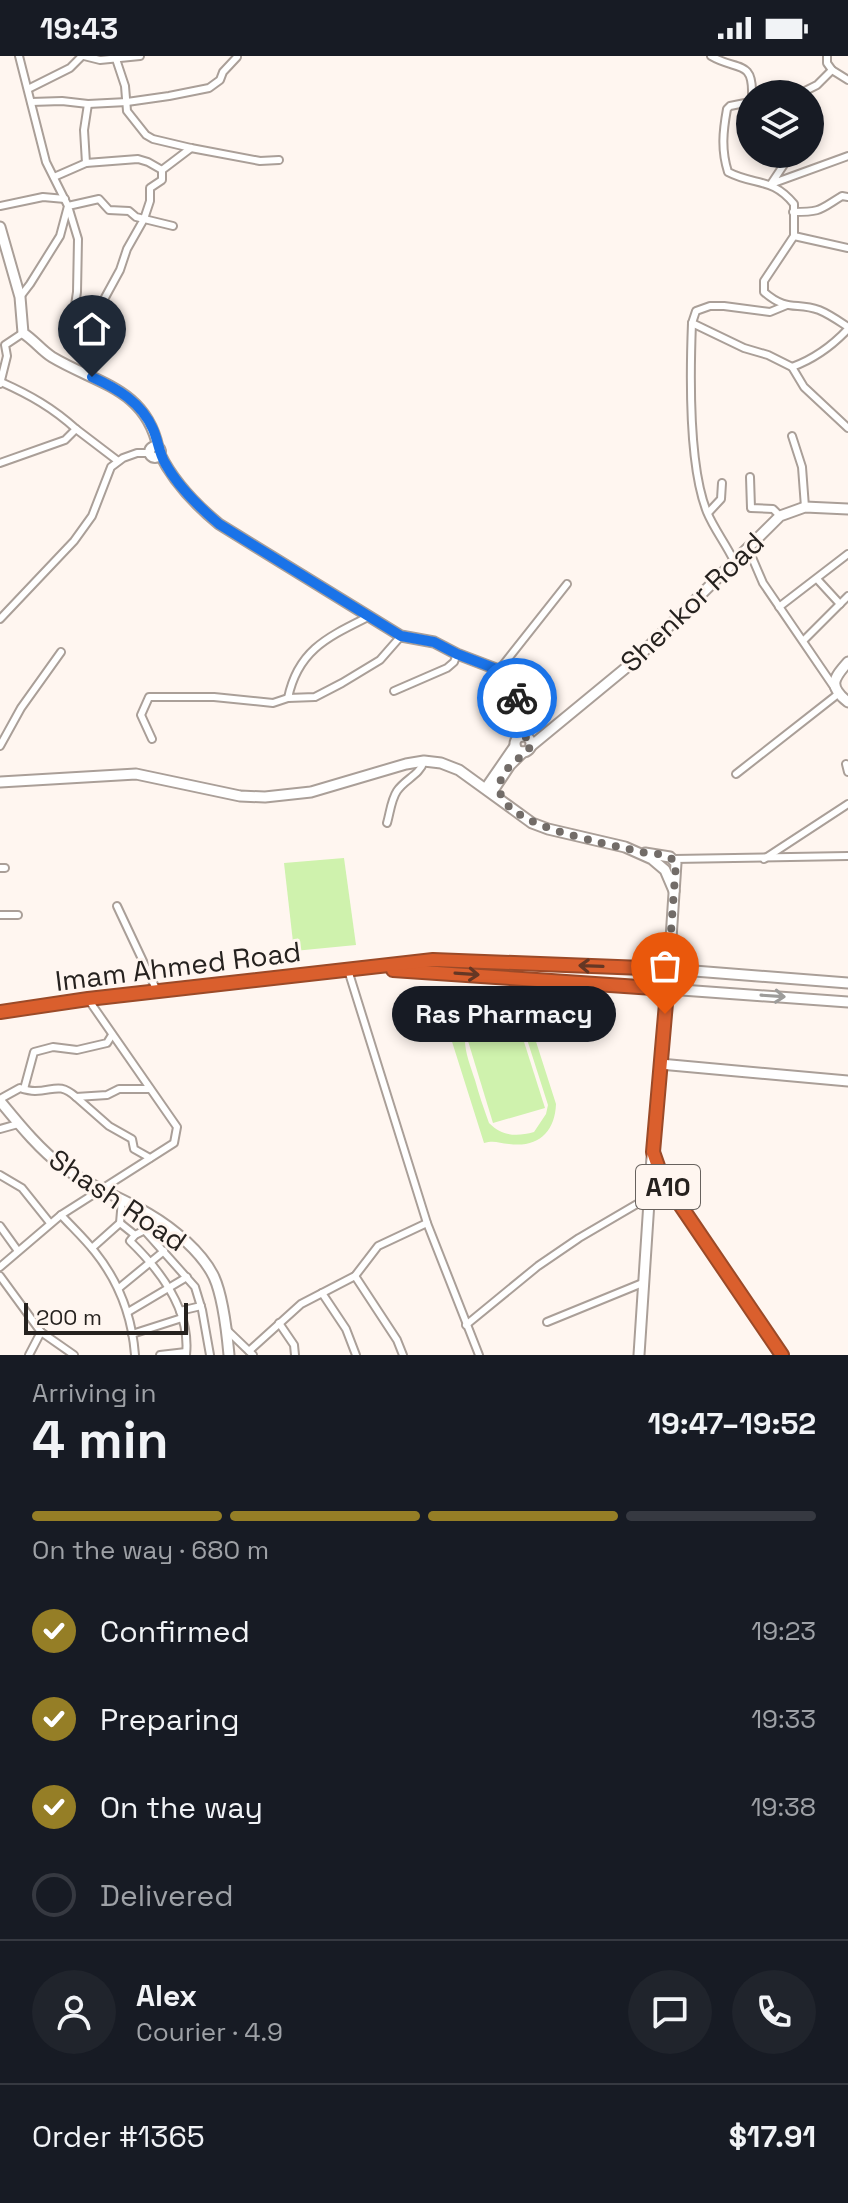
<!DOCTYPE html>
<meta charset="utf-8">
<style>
:root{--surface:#171b24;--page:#20242c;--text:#f1f3f6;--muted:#9ea1a6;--line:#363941;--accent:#957e26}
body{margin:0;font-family:"Space Grotesk",sans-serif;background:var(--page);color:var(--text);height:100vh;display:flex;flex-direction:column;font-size:30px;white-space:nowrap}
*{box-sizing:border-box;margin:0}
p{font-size:26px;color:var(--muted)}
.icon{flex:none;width:44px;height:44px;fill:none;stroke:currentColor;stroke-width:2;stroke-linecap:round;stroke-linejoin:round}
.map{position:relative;height:1299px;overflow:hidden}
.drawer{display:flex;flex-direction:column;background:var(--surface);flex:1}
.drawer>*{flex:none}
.tools{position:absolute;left:736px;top:24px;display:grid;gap:16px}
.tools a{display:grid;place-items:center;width:88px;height:88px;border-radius:50%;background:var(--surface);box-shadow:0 4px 12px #0003;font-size:40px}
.scale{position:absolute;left:24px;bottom:20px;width:164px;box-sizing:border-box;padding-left:8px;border:4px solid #26221f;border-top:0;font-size:22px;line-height:28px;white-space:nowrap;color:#26221f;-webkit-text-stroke:6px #fff6f0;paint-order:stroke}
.pin{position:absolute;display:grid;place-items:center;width:68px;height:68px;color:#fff;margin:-82px -34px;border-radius:50% 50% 50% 0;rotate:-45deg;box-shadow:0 0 8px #0007}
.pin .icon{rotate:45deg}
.courier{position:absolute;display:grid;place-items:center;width:80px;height:80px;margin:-40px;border:6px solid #1a73e8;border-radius:50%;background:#fff;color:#222;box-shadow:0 2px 10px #0007}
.bubble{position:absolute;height:56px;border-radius:28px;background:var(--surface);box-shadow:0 4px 12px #0003;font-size:26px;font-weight:600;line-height:56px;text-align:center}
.overview em{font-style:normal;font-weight:600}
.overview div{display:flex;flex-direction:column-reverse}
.overview{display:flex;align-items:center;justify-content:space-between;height:136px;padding:0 32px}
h1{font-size:52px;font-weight:600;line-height:60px}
.bar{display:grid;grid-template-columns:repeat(4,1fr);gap:12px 8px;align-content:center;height:96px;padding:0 32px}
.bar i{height:10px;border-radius:6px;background:var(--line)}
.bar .current{background:var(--accent)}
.bar p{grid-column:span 4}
.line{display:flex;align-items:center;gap:20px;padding:0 32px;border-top:2px solid var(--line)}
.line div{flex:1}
.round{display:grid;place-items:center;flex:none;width:84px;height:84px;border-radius:42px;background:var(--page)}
ol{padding:0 32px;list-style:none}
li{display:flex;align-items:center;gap:24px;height:88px}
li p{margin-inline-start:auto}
li .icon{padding:8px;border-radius:50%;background:var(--accent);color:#fff;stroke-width:4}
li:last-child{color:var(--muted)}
li i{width:44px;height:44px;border:4px solid var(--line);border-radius:50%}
.status{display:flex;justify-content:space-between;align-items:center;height:56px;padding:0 40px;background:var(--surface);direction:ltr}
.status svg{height:22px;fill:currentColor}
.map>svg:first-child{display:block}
</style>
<div class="status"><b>19:43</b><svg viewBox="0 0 49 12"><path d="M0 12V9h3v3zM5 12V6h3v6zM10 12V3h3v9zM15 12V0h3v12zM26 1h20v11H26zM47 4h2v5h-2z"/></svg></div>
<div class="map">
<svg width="848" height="1299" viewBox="0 0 848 1299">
<rect width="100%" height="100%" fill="#fff6f0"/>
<!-- green -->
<g fill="#cff2ad" fill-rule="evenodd">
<path d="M344,802L356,889L294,895L284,807Z"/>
<path d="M488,947C508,947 522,952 531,970L556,1048C555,1076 538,1092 509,1088C499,1087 494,1084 484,1087L448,973L458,971C465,957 474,952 488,947ZM491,956C507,956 517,960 524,974L548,1049L546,1058L534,1076C516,1081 502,1080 489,1067C484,1053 479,1039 475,1024C466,996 452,967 491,956Z"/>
<path d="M519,970L545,1052L493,1067L468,985Z"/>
</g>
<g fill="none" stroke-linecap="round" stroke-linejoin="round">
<!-- street casing -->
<g stroke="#aa9f98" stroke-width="10">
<g id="street">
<path d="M19,0L46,106L68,150L60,180L30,228L20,241"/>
<path d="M84,0L100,4L140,0"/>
<path d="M711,0C736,15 753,3 752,38"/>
<path d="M827,0V7L832,14"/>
<path d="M116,3L125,30L127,55L146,79L153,83L191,92L260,105L279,104"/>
<path d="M28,33L70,12L82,0"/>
<path d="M799,38L817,29L832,14L848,24"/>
<path d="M31,46L62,45L88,48L127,46L169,40L209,32L220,24L223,16L237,1"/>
<path d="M750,46L730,50L727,53C723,75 721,94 728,116C755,130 772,121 794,148V180L764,225V236C787,256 796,246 819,254C829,258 839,265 848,271"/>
<path d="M791,98L771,128L848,100"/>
<path d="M86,107L84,74L88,48"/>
<path d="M54,121L86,107L138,103L148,106L162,114"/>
<path d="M0,150L43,141L65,143"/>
<path d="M793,156C822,156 819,154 842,140L848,141"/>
<path d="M173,170L136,161L129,155L109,154L99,143L68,150L78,183L77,236L73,263L79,268L96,258L120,214L127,193L144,163L150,145V132L162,124V114L191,92"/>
<path d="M794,180L848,192"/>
<path d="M692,267L744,292L768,299L792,311"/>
<path d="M848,273C832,290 814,303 792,311L804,331L848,372"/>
<path d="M1,326C30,339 53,352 76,373"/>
<path d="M0,328L7,300L5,289L23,277"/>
<path d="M792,380L802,411L805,451"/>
<path d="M0,407L65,384L76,373L118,405"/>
<path d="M750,421L751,452L773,453L780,460"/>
<path d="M708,457L721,443L722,427"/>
<path d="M748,492L763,527L834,631"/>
<path d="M734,505C726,488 714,473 707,456C688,409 690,318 692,267L696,255L710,250H724L770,256L787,249"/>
<path d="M817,523L840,548L848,540"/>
<path d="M779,551L848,498"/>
<path d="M368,561C328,581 298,594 288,642L315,641L342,627L380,604L401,580"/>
<path d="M0,563L74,485L92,460L111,411L123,402L137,397H149"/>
<path d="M804,584L840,548"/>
<path d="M499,614L567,528"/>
<path d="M394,635L447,612L454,606L457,598"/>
<path d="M152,683L141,659L149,641H214L273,647L288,642"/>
<path d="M0,690L21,652L61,596"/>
<path d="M846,708L848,716"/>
<path d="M736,718L838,638"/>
<path d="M387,767C390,757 391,744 397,735C405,723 420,719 424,705"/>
<path d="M674,803L848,800"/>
<path d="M764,803L848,748"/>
<path d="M0,812H5"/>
<path d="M117,850L157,935"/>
<path d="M0,859H18"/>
<path d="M348,914L427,1167L479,1299"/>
<path d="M24,1033L34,996L53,991L77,994L107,987L112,979"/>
<path d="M76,1041L109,1070L132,1083L134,1093L150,1102"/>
<path d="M0,1043L20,1032C23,1033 32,1035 35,1035C54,1035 59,1026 76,1041L107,1039L119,1033H150"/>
<path d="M0,1073L18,1068"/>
<path d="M0,1119L22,1132L50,1167"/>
<path d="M122,1144L120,1167L135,1179"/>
<path d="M149,1158L146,1176L195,1231L202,1254L210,1299"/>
<path d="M61,1159C72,1171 85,1183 95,1196C119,1226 132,1260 135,1299"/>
<path d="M0,1170L18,1195"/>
<path d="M147,1173L135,1179L130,1185C160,1214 191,1254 186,1299"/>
<path d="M92,1192L120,1167"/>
<path d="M0,1211L61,1159L174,1087L177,1071L88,943"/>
<path d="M0,1220L41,1276L74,1299"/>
<path d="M355,1220L397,1284L403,1299"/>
<path d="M119,1232L164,1195"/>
<path d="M322,1237L346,1273L356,1299"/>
<path d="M180,1255L201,1250"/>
<path d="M128,1256L187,1221"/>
<path d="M547,1266L645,1226"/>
<path d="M279,1267L294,1289L295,1299"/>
<path d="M466,1269L538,1210L579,1182L649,1141L669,1134"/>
<path d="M227,1274L253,1299"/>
<path d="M132,1278L182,1262"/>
<path d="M249,1295L301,1248L355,1220L378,1190L427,1167"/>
<path d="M29,1299L41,1276"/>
<path d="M160,1299L186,1296"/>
</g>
</g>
<!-- secondary casing -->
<g stroke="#aa9f98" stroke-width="13">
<g id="secondary">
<path d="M0,171L20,241L23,277C34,284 42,295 52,301C97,328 145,332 158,391"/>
<circle cx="155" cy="396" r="5.5"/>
<path d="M160,398C173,425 196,449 219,468L401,580L434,586L457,598L499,614L515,629L521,680"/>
<path d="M848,606C833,623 828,630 848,646"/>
<circle cx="523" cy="688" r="8"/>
<path d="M531,690L633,606L780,460L805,451L848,453"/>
<path d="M0,726L136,718L240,740L265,741L311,736L406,708L424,705L441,707L459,714L532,767L548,773L625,791L652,803L665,814L674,835"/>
<path d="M486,732L515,690"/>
<path d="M492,736L510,709L523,696"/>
<path d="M645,797L670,801L676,807L669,913L848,927"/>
<path d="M668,933L848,946"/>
<path d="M660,1008L848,1025"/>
<path d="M0,1045C19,1068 39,1093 63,1111C90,1131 121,1141 149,1158C173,1172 202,1196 214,1221C223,1241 227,1277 229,1299"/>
<path d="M639,1299L652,1100"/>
</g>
</g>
<!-- highway casing -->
<g stroke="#9b4a28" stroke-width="16">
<g id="highway">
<path d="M393,914L668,933"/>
<path d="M0,956L88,943L433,904L669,913L653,1096L660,1116L670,1134L782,1299"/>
</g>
</g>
<!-- street -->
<use href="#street" stroke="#fff" stroke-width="6"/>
<!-- secondary -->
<use href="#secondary" stroke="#fff" stroke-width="9"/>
<!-- highway -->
<use href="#highway" stroke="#da5f2d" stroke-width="12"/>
</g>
<!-- one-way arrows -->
<defs><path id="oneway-shaft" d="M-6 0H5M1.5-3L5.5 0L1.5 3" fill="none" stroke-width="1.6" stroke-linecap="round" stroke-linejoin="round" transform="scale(2)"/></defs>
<g stroke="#653724">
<use href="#oneway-shaft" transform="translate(591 910) rotate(-178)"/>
<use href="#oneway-shaft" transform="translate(467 918) rotate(4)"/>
</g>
<use stroke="#9d9c9a" href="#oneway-shaft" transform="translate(773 940) rotate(4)"/>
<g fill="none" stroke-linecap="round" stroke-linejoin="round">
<!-- done -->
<path stroke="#726c68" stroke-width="8" stroke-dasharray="0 14.4" d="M517,642L521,680L529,682L531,690C523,701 508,708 502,721C480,768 609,787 636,795C650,799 667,795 676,807L665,958"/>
<!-- route -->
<path stroke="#1a73e8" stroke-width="10" d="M92,321C118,333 141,346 153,373C158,384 159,397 165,407C178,431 199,451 219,468L401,580L434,586L457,598L499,614L511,623L515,629L517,642"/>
</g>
<g text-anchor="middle" stroke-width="6" stroke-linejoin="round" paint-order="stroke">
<!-- shield labels -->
<rect fill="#fff6f0" stroke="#67625e" stroke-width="2" x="636" y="1109" width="64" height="44" rx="6"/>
<g font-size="26" font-weight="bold" fill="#26221f">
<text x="668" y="1140">A10</text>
</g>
<!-- street labels -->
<g font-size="28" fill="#26221f" stroke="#fff6f0">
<text transform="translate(692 546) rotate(-44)" y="10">Shenkor Road</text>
<text transform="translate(178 910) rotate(-7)" y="10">Imam Ahmed Road</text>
<text transform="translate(118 1144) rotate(34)" y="10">Shash Road</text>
</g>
</g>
</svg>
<div class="tools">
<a><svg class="icon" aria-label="layers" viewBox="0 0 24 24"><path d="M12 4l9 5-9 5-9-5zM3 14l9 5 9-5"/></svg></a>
</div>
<div class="scale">200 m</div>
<div class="pin" style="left:665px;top:958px;background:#ea580c"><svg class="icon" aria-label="bag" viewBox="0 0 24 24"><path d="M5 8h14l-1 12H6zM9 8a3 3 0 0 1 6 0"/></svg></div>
<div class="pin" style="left:92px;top:321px;background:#1f2937"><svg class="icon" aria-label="home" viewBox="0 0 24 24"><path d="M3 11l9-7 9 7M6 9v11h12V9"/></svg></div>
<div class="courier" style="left:517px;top:642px"><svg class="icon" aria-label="bike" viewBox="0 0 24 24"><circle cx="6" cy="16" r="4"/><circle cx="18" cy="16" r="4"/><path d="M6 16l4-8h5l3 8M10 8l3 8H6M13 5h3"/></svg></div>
<div class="bubble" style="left:392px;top:930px;width:224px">Ras Pharmacy</div>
</div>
<section class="drawer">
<div class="overview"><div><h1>4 min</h1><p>Arriving in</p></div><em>19:47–19:52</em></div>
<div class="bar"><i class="current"></i><i class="current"></i><i class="current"></i><i></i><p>On the way · 680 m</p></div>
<ol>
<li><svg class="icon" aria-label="check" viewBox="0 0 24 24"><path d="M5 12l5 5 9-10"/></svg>Confirmed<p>19:23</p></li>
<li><svg class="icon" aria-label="check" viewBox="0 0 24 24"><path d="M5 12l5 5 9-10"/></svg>Preparing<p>19:33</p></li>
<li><svg class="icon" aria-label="check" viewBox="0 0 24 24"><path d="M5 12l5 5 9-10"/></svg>On the way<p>19:38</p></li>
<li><i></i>Delivered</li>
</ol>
<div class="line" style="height:144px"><a class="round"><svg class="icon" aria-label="person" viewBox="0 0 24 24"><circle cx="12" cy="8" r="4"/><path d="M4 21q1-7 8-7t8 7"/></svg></a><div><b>Alex</b><p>Courier · 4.9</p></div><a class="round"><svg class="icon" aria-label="chat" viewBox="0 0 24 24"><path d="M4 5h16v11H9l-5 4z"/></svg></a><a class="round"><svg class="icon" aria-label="phone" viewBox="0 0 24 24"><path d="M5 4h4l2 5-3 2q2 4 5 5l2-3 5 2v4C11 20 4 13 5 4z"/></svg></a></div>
<div class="line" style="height:104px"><div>Order #1365</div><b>$17.91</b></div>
</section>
